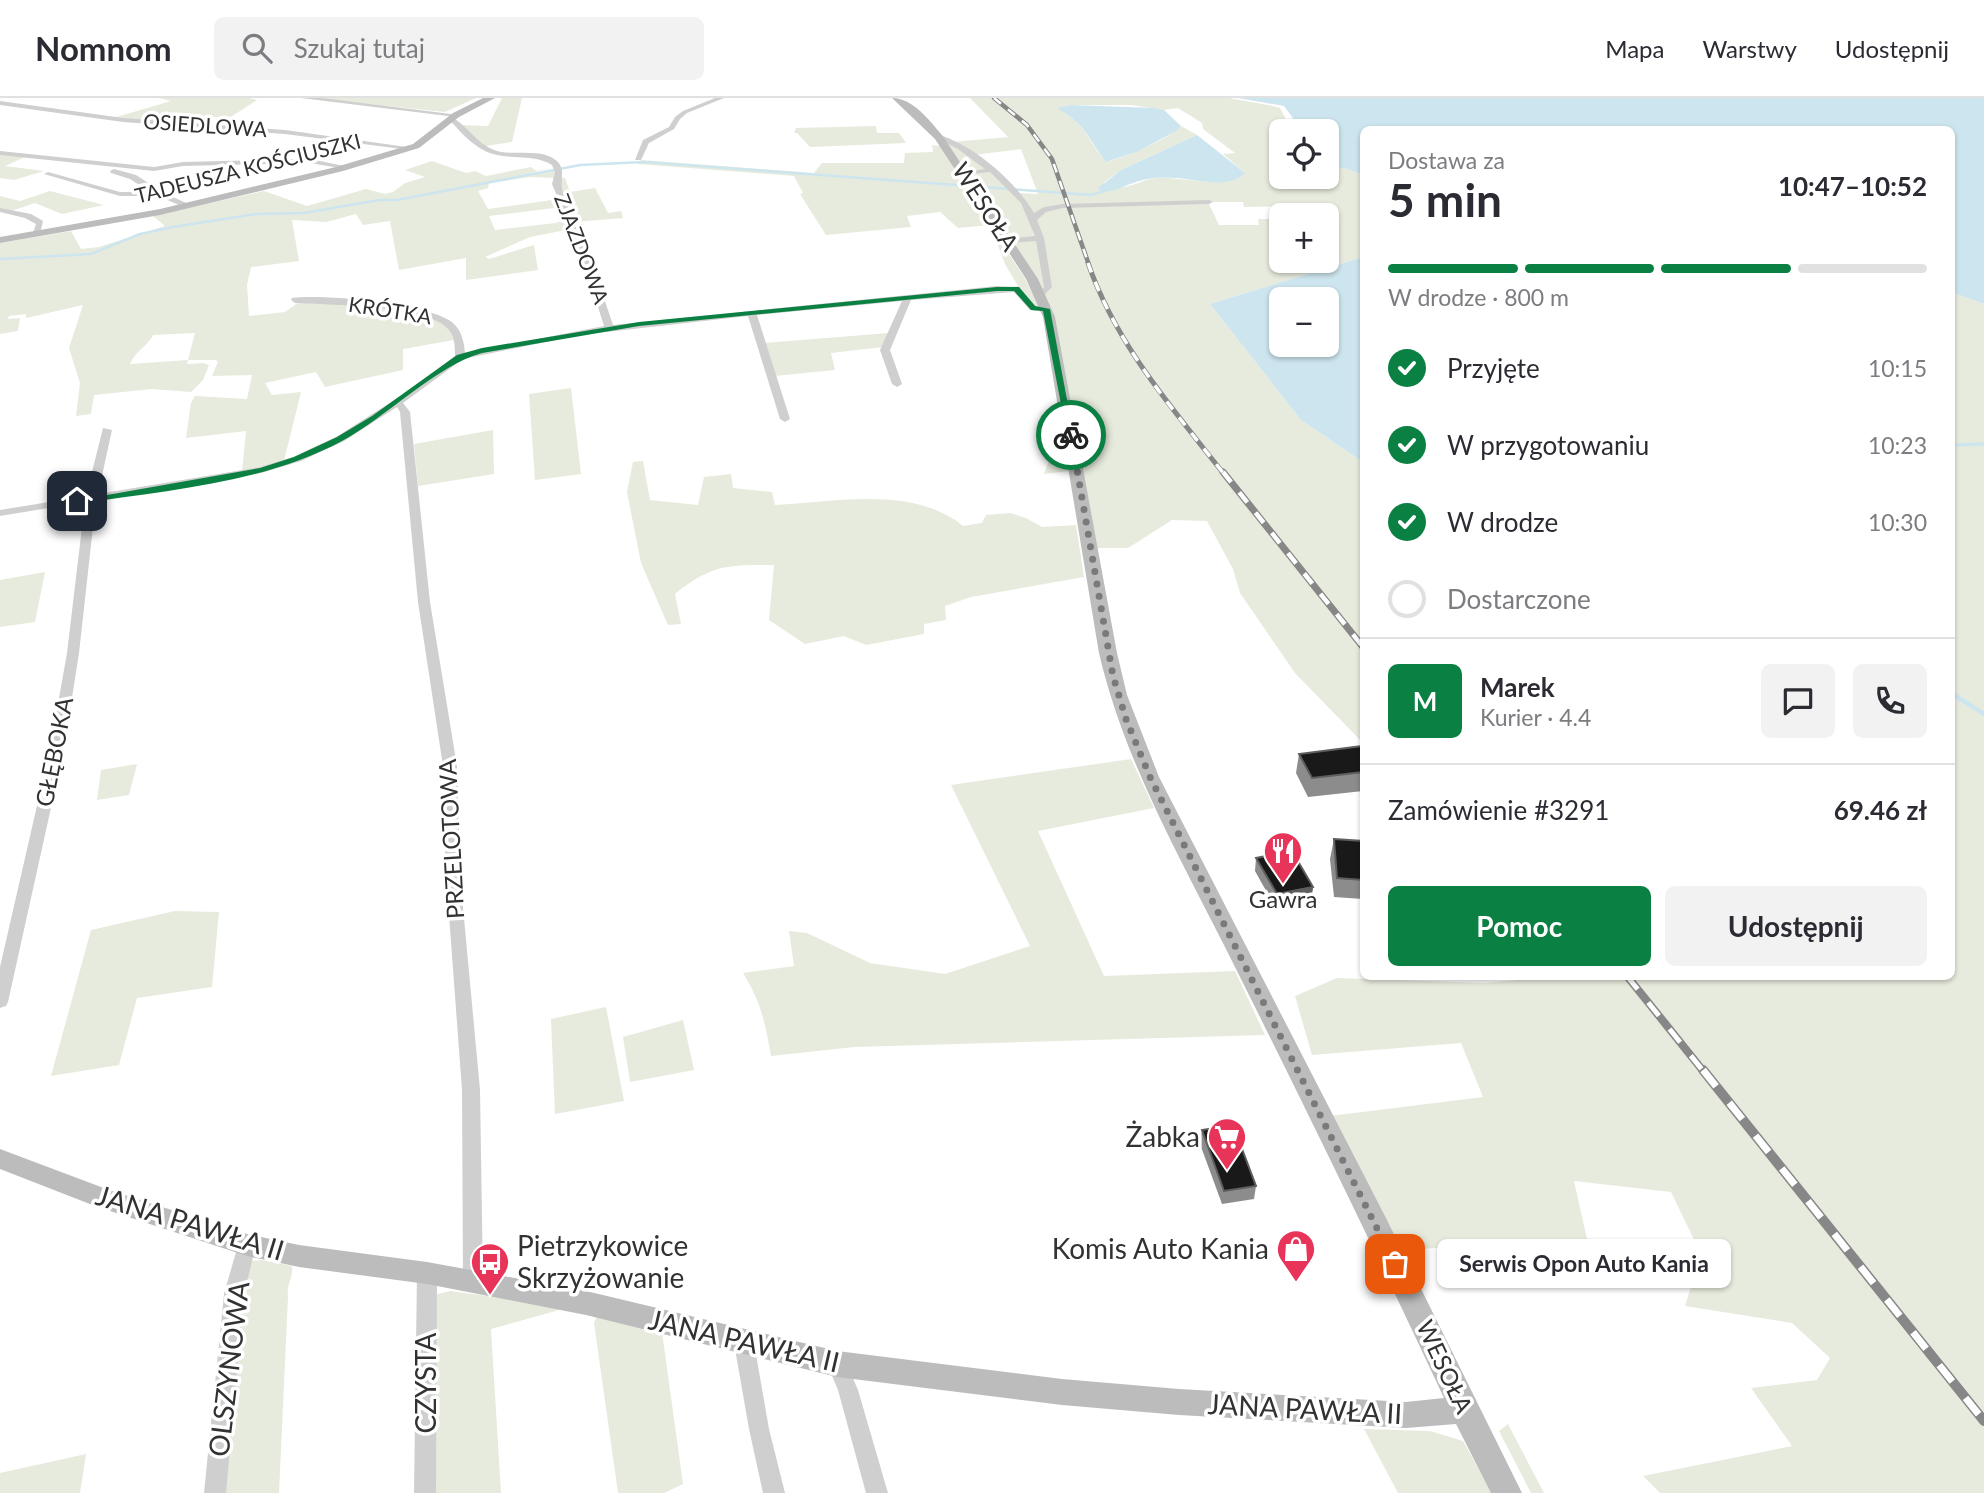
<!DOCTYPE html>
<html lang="pl">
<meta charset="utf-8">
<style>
:root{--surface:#fff;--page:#f2f2f3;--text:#2b2b33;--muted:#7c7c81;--line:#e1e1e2;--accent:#0b8043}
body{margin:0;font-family:Lato,sans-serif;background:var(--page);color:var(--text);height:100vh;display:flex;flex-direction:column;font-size:26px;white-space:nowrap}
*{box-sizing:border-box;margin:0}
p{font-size:23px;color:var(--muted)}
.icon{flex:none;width:38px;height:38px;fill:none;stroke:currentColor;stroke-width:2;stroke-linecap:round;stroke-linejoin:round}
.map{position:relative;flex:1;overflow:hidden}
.side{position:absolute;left:1360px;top:28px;width:595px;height:854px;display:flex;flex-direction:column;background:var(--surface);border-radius:10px;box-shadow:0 2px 5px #0004}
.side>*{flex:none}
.fabs{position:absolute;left:1269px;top:21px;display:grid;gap:14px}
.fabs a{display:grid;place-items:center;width:70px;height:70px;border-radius:10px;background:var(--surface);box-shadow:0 2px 5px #0004;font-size:35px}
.pin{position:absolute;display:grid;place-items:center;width:60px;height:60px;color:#fff;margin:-30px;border-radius:14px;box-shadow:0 4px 10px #0006}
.courier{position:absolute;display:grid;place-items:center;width:70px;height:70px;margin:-35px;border:5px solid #0b8043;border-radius:50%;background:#fff;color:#222;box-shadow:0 2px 9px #0007}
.bubble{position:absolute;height:49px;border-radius:10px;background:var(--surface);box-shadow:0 2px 5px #0004;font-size:23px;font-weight:700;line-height:49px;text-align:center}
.overview em{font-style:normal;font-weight:700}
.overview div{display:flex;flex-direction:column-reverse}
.overview{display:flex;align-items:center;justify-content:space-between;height:119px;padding:0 28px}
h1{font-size:46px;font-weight:700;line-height:52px}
.bar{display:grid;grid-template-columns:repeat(4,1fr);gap:10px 7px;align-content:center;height:84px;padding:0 28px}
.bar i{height:9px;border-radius:5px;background:var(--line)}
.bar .current{background:var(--accent)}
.bar p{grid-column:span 4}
.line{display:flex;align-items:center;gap:18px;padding:0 28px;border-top:2px solid var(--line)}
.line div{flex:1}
.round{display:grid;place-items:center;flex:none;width:74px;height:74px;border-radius:10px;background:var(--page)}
ol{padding:0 28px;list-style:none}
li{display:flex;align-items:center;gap:21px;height:77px}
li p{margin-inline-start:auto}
li .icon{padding:7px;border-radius:50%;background:var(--accent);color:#fff;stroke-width:4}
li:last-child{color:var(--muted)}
li i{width:38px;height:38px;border:4px solid var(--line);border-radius:50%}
.button{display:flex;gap:14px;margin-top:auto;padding:14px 28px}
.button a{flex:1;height:80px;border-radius:10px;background:var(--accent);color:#fff;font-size:28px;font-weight:700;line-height:80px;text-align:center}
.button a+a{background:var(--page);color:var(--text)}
header{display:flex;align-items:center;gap:42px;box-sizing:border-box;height:98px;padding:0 35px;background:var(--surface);border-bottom:2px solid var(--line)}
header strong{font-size:33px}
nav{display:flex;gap:38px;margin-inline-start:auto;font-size:24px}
.search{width:490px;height:63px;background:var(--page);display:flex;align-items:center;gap:18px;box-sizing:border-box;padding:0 24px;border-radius:10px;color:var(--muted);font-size:26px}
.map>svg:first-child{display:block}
</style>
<header>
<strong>Nomnom</strong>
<div class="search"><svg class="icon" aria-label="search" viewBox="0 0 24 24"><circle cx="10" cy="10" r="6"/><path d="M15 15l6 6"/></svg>Szukaj tutaj</div>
<nav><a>Mapa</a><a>Warstwy</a><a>Udostępnij</a></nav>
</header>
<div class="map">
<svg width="1984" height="1395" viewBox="0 0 1984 1395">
<rect width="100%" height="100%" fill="#fff"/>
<!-- green -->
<g fill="#e7ebdd" fill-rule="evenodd">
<path d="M159,0H249L257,2L229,20L173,16L156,24L113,20L171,3Z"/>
<path d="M311,0H476L445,14Z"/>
<path d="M502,0H522L512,44L486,48L461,27L488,28Z"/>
<path d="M970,0H1229L1273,8L1280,10L1290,29L1289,33H1281V46L1275,50L1281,52L1271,65L1281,67V79H1326L1327,68L1348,71L1363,77V159L1210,206L1301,322L1363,364V645L1295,575L1240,495L1233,471L1207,423L1172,422L1128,450H1094L1046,211L939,39L952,44L1008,39ZM1071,7H1132L1164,12L1178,10L1202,25L1203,31L1235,55L1223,56L1245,75C1227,93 1180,78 1157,80C1145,81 1136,87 1124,89C1118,91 1109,86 1103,85L1121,72L1197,37L1181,28C1169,41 1124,60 1106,64C1087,42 1086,26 1058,10ZM1021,51L1038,96L1018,95L973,57ZM1209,104H1243L1244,109L1310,108L1315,117H1326V163H1281V121H1258L1259,127H1219L1209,106L1100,108Z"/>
<path d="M876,28L877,35H899L906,45L810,49L797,35H794L796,30Z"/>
<path d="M932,47L940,48L989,127L958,130L940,114L907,118L911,129L826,137L800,96L803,95L794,78L638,66L641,62L814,75L822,65H904L905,55L933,54Z"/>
<path d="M0,56L25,59L5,68L44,73L14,82L0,80Z"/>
<path d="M432,63L466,75L475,73L486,78L531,69L536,73L554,69L504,82L557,72L555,80L530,79L489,85L488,90L478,93L488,111L559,101L562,109L489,118L495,132L556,125L567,121L571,131L530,139L485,159L489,161L534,147L538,172L466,182V160L399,172L390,123L363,127L356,116L326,124L292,122L299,163L251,169L247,187L249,218L285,214L299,204C336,206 401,204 434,218C446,223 450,231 454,242L403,251V272L325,289L316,274L265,285L272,297L301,294L284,363L242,373L246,333L186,340L191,305L195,298L247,301L252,277L212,278L218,264L216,262H188L187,266L204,265L209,267L203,282L191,294L152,291L94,297L91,316L76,318L80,285L69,250L83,207L26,220V216L9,218L8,221L20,220L18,233L0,236V145L71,133L81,151L99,149L165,128L153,118L264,93L307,108L366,91L385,96L393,94L405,85L425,79L405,72ZM195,235L188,262L130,266C137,251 147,249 153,237Z"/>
<path d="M561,80H565L570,94L595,90L608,115L621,113L623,120L575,124L558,86Z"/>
<path d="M50,93L104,107L62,116L35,105L11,113L0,111V98L20,103Z"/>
<path d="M992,131L1024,179L1039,208H1034L1014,189L1018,188L1005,166Z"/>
<path d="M1951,194L1984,206V1395H1660L1643,1378L1792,1348L1751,1290L1817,1282L1830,1260L1792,1225L1685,1208L1701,1156L1671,1094L1574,1083L1587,1141L1403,1152L1378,1130L1322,1019L1483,999L1461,945L1312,957L1295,898L1337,880L1484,885L1564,878H1951Z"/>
<path d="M889,235L883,249L831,255L835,272L774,278L764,245Z"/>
<path d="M571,290L581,376L535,382L529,296Z"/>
<path d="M493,332L494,376L418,388L414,346Z"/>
<path d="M1065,342L1070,373L1044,376L1050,360L1046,343Z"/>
<path d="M643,363L650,402L698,407L704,379L731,376L733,390L772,394L775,407C835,404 913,387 963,428L982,425L986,417L1010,415L1026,420L1042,429L1076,427L1084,479L971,499L945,508L946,522L924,526V536L866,547L844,538L805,546L769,522L774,467C728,467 712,466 675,496L681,526L668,527L641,465L627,394L633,364Z"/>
<path d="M45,474L35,524L0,529V482Z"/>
<path d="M1131,661L1154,710L1038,733L1104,878L1235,873L1265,937L854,949L771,958C765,924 761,904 743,875L794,868L789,833L807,835L870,865L945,876L1030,848L951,687Z"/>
<path d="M137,666L129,697L97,702L101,672Z"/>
<path d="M175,813L219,814L212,889L137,900L119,967L51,978L91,832Z"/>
<path d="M606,909L624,1003L555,1016L551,921Z"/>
<path d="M683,922L694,972L630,984L623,939Z"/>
<path d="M262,1162L292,1168C294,1179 286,1185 288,1199L279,1395H222L239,1196L252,1163Z"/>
<path d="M450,1193L570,1209L491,1231L501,1395H432L434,1197Z"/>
<path d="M602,1219L662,1234L683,1386L664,1395H618L594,1225L596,1220Z"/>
<path d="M1508,1326L1544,1395H1531L1499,1333Z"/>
<path d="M1364,1331L1430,1333L1463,1343L1492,1395H1398Z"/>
<path d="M86,1356L80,1395H0V1375Z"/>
</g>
<!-- water -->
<g fill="#cde5ee" fill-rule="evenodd">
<path d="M1238,0H1984V206L1951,194V32H1363V77L1348,71L1327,68L1326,33H1292L1293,20L1284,8Z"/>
<path d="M1071,7L1155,10L1164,12L1181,28L1176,33L1139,53L1106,64C1088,41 1086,26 1057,10Z"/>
<path d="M1197,37L1245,75C1229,92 1196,81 1176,80C1165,79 1154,79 1143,82C1128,85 1117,94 1102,94L1098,90L1121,72Z"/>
<path d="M1363,159V364L1301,322L1210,206ZM1326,201V247H1281V201Z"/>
</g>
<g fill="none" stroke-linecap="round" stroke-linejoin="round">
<!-- stream-far2 -->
<path stroke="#cde5ee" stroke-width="2.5" d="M0,161L91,156L140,136L173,129L256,116L304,115L379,102H397L580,67L644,64L1091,97L1102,94"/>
<!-- stream-far1 -->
<path stroke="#cde5ee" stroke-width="3.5" d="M1955,347L1984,346"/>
<!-- stream -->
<path stroke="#cde5ee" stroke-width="4.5" d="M1951,595L1984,616"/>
<!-- street -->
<g fill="#cfcfcf" fill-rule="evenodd">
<path d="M301,0H322L459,17L456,19Z"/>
<path d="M715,0H724L687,15L680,21L674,31L649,45L641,62H635L643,42L669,29L675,19L683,13Z"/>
<path d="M0,3L123,20L285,32L414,50L410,52L285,36L123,24L0,7Z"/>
<path d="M452,19C467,28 477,45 494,52C513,59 543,49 558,64C566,72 559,84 563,94C582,138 598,182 613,227L997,188L1019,189L1036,208L1050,211L1046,214L1030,212L1014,194L911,202L890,252L902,286L897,289L892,286L880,252L902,203L757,217L790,321L785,324L780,321L748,218L580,237L463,261L403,305L410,314L430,504L457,668L460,777L480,992L483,1183L480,1189L473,1191L466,1189L463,1183L462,992L446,777L443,668L418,504L400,314L397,309L344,343L301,363L261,375L96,402L79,555L64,651L8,904L6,908L0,910V869L50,651L67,555L85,404L0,418V412L86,398L103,330L112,332L98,396L260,369L293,359L336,339L407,294L455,258C455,250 455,239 449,232C429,206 328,207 295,205L291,202L292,200C324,196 429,205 453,225C462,233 464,244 465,255L604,228L581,155L552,86L555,74L552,67C536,57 516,61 497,57C477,53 462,36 449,21Z"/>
<path d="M939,37C974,47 1016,84 1034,115L1044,109L1063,106L1209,102L1213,104L1209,106L1063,110L1046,114L1037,122L1044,140L1052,189L1041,200L1037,197L1044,189L1036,143L1008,145L1004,143L1008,141L1035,138L1021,105L990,74L959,77L958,75L985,71L958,51L937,40Z"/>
<path d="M0,53L154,69L183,64L310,61L349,69L345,71L310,65L183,68L154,73L0,57Z"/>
<path d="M114,71L136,77L162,94L193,108L186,110L158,98H120L44,76L48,74L120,94H150L130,81L111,75L110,73Z"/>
<path d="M0,110L31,116L43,123L41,132L45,135L41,137L33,135L36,126L25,120L0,114Z"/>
<path d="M247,1139L254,1141L256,1147L244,1196L226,1395H204L224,1196L238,1147L240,1141Z"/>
<path d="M427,1167L434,1169L437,1175L436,1395H414L417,1175L420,1169Z"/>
<path d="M744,1236L751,1239L754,1245L769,1331L785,1395H763L749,1331L734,1245L737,1239Z"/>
<path d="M837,1257L844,1260L858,1292L888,1395H866L838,1292L827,1266L830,1260Z"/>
</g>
<!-- secondary -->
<g fill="#bcbcbc" fill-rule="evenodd">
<path d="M483,0H495L459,19L419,50L343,73L160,117L0,145V139L160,111L336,69L413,46L453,15Z"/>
<path d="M892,0C913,0 930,23 942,37L1038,181L1055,219L1117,555L1127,597L1159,679L1387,1122L1522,1395H1491L1456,1326L1406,1330L1179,1317L1062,1307L837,1279L586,1217L427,1186L299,1169L247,1158L95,1108L0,1071V1051L109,1092L247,1136L299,1147L427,1164L586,1193L837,1253L1062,1281L1179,1291L1406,1304L1444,1300C1377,1156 1307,1013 1236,871C1185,768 1125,667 1099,555L1043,219L1026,181L935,41Z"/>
</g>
<!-- rail-far4 casing -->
<g stroke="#878787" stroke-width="4.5">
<path id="rail-far4" d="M994,0L1027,27L1052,61L1089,167"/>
</g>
<!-- rail-far3 casing -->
<g stroke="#878787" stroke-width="5">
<path id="rail-far3" d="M1088,165C1116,246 1171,309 1224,376"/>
</g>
<!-- rail-far2 casing -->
<g stroke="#878787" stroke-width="7">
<path id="rail-far2" d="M1223,374L1363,549"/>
</g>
<!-- rail-far1 casing -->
<g stroke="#878787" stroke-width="8">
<path id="rail-far1" d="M1627,878L1704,974"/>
</g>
<!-- rail casing -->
<g stroke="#878787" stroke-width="10">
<path id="rail" d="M1703,972L1984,1323"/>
</g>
<!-- rail-far4 -->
<use href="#rail-far4" stroke="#fff" stroke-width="2.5" stroke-dasharray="9" stroke-linecap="butt"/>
<!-- rail-far3 -->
<use href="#rail-far3" stroke="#fff" stroke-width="3.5" stroke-dasharray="10" stroke-linecap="butt"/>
<!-- rail-far2 -->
<use href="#rail-far2" stroke="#fff" stroke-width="4.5" stroke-dasharray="13" stroke-linecap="butt"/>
<!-- rail-far1 -->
<use href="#rail-far1" stroke="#fff" stroke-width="5" stroke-dasharray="17" stroke-linecap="butt"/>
<!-- rail -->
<use href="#rail" stroke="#fff" stroke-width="7" stroke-dasharray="21" stroke-linecap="butt"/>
</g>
<!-- wall -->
<g fill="#8c8c8c">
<path d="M1363,648V693L1308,699L1296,675L1299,656Z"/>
<path d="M1334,741L1363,743V801L1334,799L1330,761Z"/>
<path d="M1256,760L1313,789L1311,802L1275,809L1255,773Z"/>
<path d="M1202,1032L1256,1088L1254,1101L1222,1106L1200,1046Z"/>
</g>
<!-- shaded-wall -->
<path fill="#5e5e5e" d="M1313,789L1311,802L1275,809L1277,796Z"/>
<!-- building -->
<g fill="#191919" stroke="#5e5e5e" stroke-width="2">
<path d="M1363,648V674L1312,680L1299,656Z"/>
<path d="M1334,741L1363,743V782L1337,780Z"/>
<path d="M1292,753L1313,789L1277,796L1256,760Z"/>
<path d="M1233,1027L1256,1088L1224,1093L1202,1032Z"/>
</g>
<!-- route -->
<path fill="#0b8043" d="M997,189H1019L1035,208L1050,211L1074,339L1067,337L1043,213L1031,212L1014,193H997L639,228L482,255C437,267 387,319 342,343C262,386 166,392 77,406L73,403L260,370L294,359L337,339L372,318L457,257L482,250L639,224Z"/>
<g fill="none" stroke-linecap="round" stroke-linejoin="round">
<!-- done -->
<path stroke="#7a7a7a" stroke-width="7" stroke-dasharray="0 12.6" d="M1071,337L1113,578L1126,621L1150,679L1395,1166"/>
</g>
<!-- icons -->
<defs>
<g id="restaurant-pin" transform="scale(2.0125)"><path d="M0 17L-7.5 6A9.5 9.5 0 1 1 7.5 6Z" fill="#e83459" stroke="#fff"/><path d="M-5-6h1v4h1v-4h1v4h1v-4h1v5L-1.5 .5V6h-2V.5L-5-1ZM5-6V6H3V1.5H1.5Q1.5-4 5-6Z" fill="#fff"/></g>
<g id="supermarket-pin" transform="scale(2.0125)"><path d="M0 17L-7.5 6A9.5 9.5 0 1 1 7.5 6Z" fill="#e83459" stroke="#fff"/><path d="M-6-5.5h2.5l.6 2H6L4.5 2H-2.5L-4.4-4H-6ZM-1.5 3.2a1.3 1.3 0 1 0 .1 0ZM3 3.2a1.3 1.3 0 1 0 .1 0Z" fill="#fff"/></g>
<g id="shop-pin" transform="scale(2.0125)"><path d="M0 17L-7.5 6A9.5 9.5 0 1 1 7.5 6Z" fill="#e83459" stroke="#fff"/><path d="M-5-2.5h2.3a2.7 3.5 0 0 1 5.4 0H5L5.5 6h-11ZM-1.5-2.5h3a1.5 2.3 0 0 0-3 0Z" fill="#fff"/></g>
<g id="bus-pin" transform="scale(2.0125)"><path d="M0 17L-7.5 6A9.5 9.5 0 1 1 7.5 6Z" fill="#e83459" stroke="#fff"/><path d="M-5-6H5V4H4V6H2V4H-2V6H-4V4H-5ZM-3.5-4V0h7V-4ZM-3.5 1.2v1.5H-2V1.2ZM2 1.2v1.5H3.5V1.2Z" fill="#fff"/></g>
</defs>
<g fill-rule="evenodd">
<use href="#restaurant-pin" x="1283" y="753"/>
<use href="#supermarket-pin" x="1227" y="1039"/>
<use href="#shop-pin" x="1296" y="1151"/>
<use href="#bus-pin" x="490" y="1164"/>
</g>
<g text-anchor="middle" stroke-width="7" stroke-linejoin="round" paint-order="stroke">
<!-- far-street labels -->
<g font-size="21" fill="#323232" stroke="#fff">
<text transform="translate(205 28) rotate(4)" y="7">OSIEDLOWA</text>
<text transform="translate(248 71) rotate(-14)" y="7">TADEUSZA KOŚCIUSZKI</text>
<text transform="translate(581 151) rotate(69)" y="7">ZJAZDOWA</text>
<text transform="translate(390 213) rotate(9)" y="7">KRÓTKA</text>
</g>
<!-- street labels -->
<g font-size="24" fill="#323232" stroke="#fff">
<text transform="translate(985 109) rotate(57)" y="8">WESOŁA</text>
<text transform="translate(55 654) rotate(-79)" y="8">GŁĘBOKA</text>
<text transform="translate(452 741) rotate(-93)" y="8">PRZELOTOWA</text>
<text transform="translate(1444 1269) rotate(65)" y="8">WESOŁA</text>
</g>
<!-- poi labels -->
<g font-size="24" fill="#323232" stroke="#fff">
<text x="1283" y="810">Gawra</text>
</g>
<!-- near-poi labels -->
<g font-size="28" fill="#323232" stroke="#fff" text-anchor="end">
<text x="1200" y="1049">Żabka</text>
<text x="517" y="1158" text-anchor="start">Pietrzykowice<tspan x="517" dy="32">Skrzyżowanie</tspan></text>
<text x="1269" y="1161">Komis Auto Kania</text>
</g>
<!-- near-street labels -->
<g font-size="28" fill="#323232" stroke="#fff">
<text transform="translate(190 1125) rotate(17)" y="10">JANA PAWŁA II</text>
<text transform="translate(744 1243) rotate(13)" y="10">JANA PAWŁA II</text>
<text transform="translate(229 1271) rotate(-83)" y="10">OLSZYNOWA</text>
<text transform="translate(426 1285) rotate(-90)" y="10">CZYSTA</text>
<text transform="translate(1305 1311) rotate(3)" y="10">JANA PAWŁA II</text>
</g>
</g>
</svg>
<div class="fabs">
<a><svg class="icon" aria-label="locate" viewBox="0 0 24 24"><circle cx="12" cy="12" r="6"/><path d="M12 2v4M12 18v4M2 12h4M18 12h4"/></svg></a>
<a>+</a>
<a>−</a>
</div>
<div class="pin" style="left:1395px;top:1166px;background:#ea580c"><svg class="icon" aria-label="bag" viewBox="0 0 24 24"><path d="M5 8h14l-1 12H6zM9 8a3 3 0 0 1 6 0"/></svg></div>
<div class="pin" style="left:77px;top:403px;background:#1f2937"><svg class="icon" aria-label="home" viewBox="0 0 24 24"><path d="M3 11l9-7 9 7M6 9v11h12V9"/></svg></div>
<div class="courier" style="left:1071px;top:337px"><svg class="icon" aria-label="bike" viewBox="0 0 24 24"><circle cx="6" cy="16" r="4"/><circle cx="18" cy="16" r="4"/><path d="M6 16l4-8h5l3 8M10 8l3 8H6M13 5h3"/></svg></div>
<div class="bubble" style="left:1437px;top:1141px;width:294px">Serwis Opon Auto Kania</div>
<section class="side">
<div class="overview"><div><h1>5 min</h1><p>Dostawa za</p></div><em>10:47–10:52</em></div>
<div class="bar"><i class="current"></i><i class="current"></i><i class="current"></i><i></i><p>W drodze · 800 m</p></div>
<ol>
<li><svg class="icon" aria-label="check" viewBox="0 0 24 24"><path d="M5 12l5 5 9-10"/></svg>Przyjęte<p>10:15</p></li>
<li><svg class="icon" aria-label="check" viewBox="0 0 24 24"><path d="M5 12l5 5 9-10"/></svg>W przygotowaniu<p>10:23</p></li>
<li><svg class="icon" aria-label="check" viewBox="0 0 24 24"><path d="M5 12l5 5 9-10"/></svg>W drodze<p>10:30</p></li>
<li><i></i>Dostarczone</li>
</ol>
<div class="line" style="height:126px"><b class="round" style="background:var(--accent);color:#fff">M</b><div><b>Marek</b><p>Kurier · 4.4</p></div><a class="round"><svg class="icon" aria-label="chat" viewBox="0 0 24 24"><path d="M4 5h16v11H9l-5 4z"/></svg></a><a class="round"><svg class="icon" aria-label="phone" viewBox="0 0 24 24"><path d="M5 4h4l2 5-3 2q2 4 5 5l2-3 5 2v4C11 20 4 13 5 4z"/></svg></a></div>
<div class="line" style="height:91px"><div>Zamówienie #3291</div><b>69.46 zł</b></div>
<div class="button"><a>Pomoc</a><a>Udostępnij</a></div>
</section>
</div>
